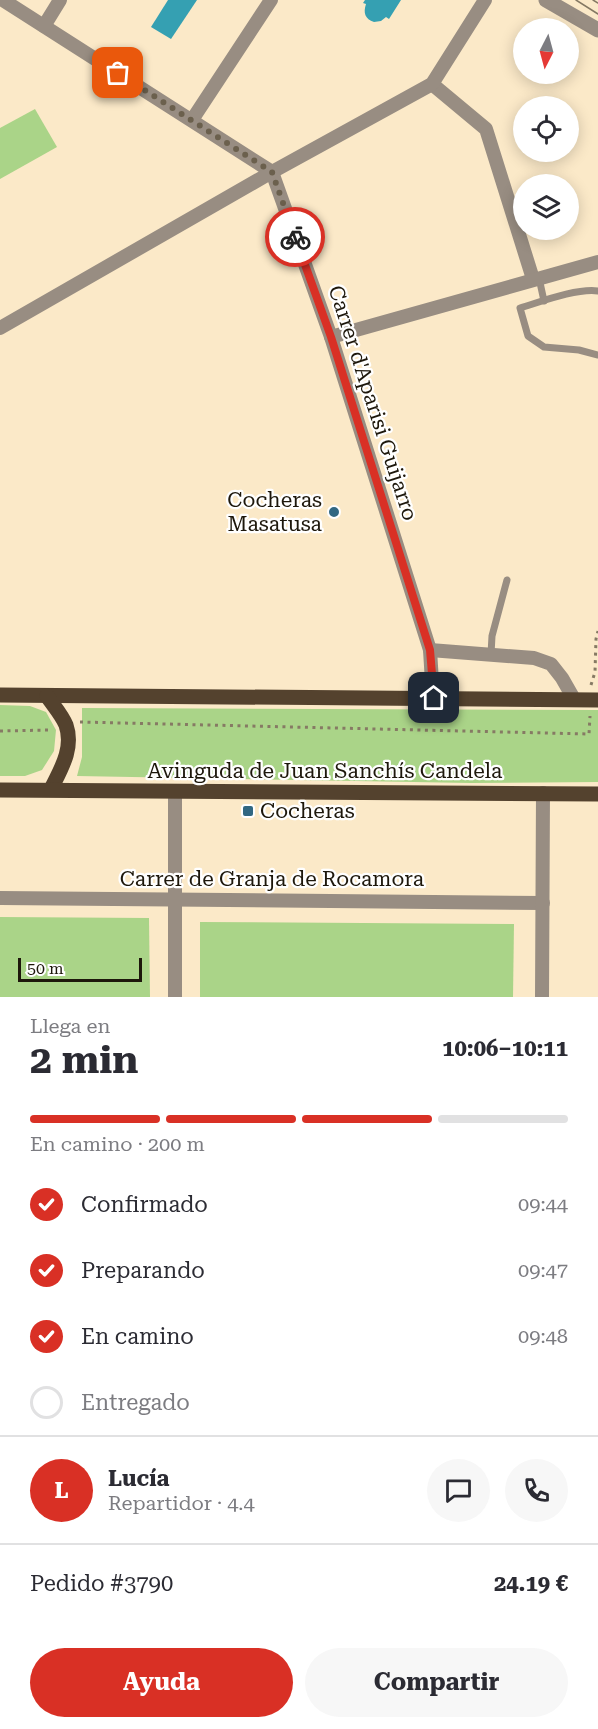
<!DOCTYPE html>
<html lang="es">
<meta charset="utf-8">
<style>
:root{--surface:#fff;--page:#f7f7f7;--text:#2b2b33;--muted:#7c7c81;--line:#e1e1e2;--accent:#d93025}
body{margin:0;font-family:"Roboto Serif",serif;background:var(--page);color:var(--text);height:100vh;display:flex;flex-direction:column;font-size:22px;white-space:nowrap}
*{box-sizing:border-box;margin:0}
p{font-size:20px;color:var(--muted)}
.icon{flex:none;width:33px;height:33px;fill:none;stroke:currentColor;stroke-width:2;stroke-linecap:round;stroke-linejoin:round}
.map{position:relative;height:997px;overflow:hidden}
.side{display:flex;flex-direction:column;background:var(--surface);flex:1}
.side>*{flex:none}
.needle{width:39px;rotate:186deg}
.fabs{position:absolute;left:513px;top:18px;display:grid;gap:12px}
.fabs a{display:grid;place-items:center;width:66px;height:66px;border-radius:50%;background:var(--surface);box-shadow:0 3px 15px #0003;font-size:30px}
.scale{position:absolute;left:18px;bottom:15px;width:124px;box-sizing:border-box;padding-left:6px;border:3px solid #1d170b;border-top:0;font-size:16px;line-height:21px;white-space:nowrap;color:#1d170b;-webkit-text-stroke:4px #fff;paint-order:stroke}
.pin{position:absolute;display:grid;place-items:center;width:51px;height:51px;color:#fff;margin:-26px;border-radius:12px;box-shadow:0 3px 9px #0006}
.courier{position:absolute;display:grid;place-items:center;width:60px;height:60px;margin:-30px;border:4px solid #d93025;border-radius:50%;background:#fff;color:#222;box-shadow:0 2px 8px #0007}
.headline em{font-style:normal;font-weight:700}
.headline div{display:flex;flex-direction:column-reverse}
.headline{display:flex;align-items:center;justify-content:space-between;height:102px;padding:0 30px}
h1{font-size:39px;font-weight:700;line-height:45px}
.bar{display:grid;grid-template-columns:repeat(4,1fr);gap:9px 6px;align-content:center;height:72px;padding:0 30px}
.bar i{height:8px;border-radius:4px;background:var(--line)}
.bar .active{background:var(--accent)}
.bar p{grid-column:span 4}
.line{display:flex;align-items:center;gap:15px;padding:0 30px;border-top:2px solid var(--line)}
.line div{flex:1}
.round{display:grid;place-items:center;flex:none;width:63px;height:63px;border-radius:32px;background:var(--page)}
ol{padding:0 30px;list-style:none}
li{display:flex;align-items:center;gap:18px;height:66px}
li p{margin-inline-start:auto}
li .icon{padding:6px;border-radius:50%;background:var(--accent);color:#fff;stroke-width:4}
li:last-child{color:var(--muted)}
li i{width:33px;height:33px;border:3px solid var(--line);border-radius:50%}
.button{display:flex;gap:12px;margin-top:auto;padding:12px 30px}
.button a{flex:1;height:69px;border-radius:36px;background:var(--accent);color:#fff;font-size:24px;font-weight:700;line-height:69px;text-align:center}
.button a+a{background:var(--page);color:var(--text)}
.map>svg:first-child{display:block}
</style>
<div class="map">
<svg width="598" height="997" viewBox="0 0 598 997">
<rect width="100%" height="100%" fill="#fbe9c8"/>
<!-- green -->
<g fill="#aad488">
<path d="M35,109L57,147L0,179V128Z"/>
<path d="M0,705L30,706L46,712L56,730L54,751L42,770L25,776H0Z"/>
<path d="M82,708L598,710V782L471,783L77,776L82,757Z"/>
<path d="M0,917L149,918L150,997H0Z"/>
<path d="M200,922L514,924L513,997H200Z"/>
</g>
<!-- water -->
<g fill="#35a0b2">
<path d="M168,0H197L171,39L151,27Z"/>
<path d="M365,0H401L389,19L386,17L381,21L374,22C365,19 363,13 366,4L363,3Z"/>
</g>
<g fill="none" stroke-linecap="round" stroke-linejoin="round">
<!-- path -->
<g stroke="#867a64" stroke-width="3" stroke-dasharray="3 4.5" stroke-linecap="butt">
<path d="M591,685L595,672L596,639L598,631"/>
<path d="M80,722L589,734L590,716"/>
<path d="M0,731L51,730"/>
</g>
<!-- service -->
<g stroke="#988d82" stroke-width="7">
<path d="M539,278L544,301"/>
<path d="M598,291C577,288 540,302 520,308L528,336L544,347L579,350L598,355"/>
<path d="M491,654L492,636L507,580"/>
</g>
<!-- minor -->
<g stroke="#988d82" stroke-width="14">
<path d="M3,0L272,172L331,337L430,650L433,698"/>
<path d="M44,26L60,0"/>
<path d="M432,84L486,129L533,279"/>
<path d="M192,120L271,0"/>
<path d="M0,328L272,172L432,84L485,0"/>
<path d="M331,337L598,262"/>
<path d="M430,650L534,658L551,664L562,678L574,699"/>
<path d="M0,898L543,903"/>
<path d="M175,997V792"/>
<path d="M542,997L543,793"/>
</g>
<!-- tertiary -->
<path stroke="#988d82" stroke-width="15" d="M546,0L598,30"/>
<!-- primary -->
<g stroke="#54422e" stroke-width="15">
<path d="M0,695L598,700"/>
<path d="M47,696C53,705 62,715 66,725C74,748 61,769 51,789"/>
<path d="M0,790L598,794"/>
</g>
<!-- tram -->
<g stroke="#847863" stroke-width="1.5">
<path d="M576,0L598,14"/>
<path d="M593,0L598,3"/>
</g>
</g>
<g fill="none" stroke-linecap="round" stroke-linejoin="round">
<!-- done -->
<path stroke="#6b604d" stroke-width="6" stroke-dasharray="0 10.8" d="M118,73L272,172L295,237"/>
<!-- route -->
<path stroke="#d93025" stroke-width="8" d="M295,237L331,337L430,650L434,698"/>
</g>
<!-- markers -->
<g fill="#316782" stroke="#fff" stroke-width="2">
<circle cx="334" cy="512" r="6"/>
<rect x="242" y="805" width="12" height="12" rx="3"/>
</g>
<g text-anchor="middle" stroke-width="4.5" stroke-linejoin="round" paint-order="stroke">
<!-- street labels -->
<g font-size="21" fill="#1d170b" stroke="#fff">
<text transform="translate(373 403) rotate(72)" y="7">Carrer d'Aparisi Guijarro</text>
<text x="325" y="778">Avinguda de Juan Sanchís Candela</text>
<text x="272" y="886">Carrer de Granja de Rocamora</text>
</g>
<!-- poi labels -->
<g font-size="21" fill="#1d170b" stroke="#fff" text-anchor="end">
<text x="322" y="507">Cocheras<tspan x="322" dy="24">Masatusa</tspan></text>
<text x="260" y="818" text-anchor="start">Cocheras</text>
</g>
</g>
</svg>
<div class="fabs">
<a><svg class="needle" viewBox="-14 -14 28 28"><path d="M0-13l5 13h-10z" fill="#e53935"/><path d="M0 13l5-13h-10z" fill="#7c7c81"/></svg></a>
<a><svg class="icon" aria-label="locate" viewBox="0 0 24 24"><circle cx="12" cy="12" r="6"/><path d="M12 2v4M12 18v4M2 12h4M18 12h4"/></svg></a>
<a><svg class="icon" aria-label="layers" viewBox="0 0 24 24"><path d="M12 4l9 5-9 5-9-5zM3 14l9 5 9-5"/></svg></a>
</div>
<div class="scale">50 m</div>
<div class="pin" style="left:118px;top:73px;background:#ea580c"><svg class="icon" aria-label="bag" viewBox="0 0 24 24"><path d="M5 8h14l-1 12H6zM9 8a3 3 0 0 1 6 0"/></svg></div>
<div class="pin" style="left:434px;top:698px;background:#1f2937"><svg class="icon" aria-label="home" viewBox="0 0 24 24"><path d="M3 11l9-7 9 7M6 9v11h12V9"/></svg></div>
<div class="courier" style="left:295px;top:237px"><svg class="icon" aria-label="bike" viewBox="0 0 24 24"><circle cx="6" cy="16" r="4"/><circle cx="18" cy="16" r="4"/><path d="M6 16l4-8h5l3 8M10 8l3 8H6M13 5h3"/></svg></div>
</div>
<section class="side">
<div class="headline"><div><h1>2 min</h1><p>Llega en</p></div><em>10:06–10:11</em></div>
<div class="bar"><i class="active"></i><i class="active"></i><i class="active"></i><i></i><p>En camino · 200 m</p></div>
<ol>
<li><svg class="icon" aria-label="check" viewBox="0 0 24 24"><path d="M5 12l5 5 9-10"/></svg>Confirmado<p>09:44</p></li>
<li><svg class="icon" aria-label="check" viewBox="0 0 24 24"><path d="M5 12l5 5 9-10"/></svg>Preparando<p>09:47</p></li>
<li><svg class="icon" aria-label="check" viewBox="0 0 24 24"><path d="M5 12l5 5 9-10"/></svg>En camino<p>09:48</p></li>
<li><i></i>Entregado</li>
</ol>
<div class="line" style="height:108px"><b class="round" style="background:var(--accent);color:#fff">L</b><div><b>Lucía</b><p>Repartidor · 4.4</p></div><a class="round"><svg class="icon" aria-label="chat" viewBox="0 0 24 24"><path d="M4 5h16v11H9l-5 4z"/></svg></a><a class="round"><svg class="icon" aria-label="phone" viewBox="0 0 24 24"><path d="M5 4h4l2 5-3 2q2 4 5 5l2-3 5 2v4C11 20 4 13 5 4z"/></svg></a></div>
<div class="line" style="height:78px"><div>Pedido #3790</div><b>24.19 €</b></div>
<div class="button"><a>Ayuda</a><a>Compartir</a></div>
</section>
